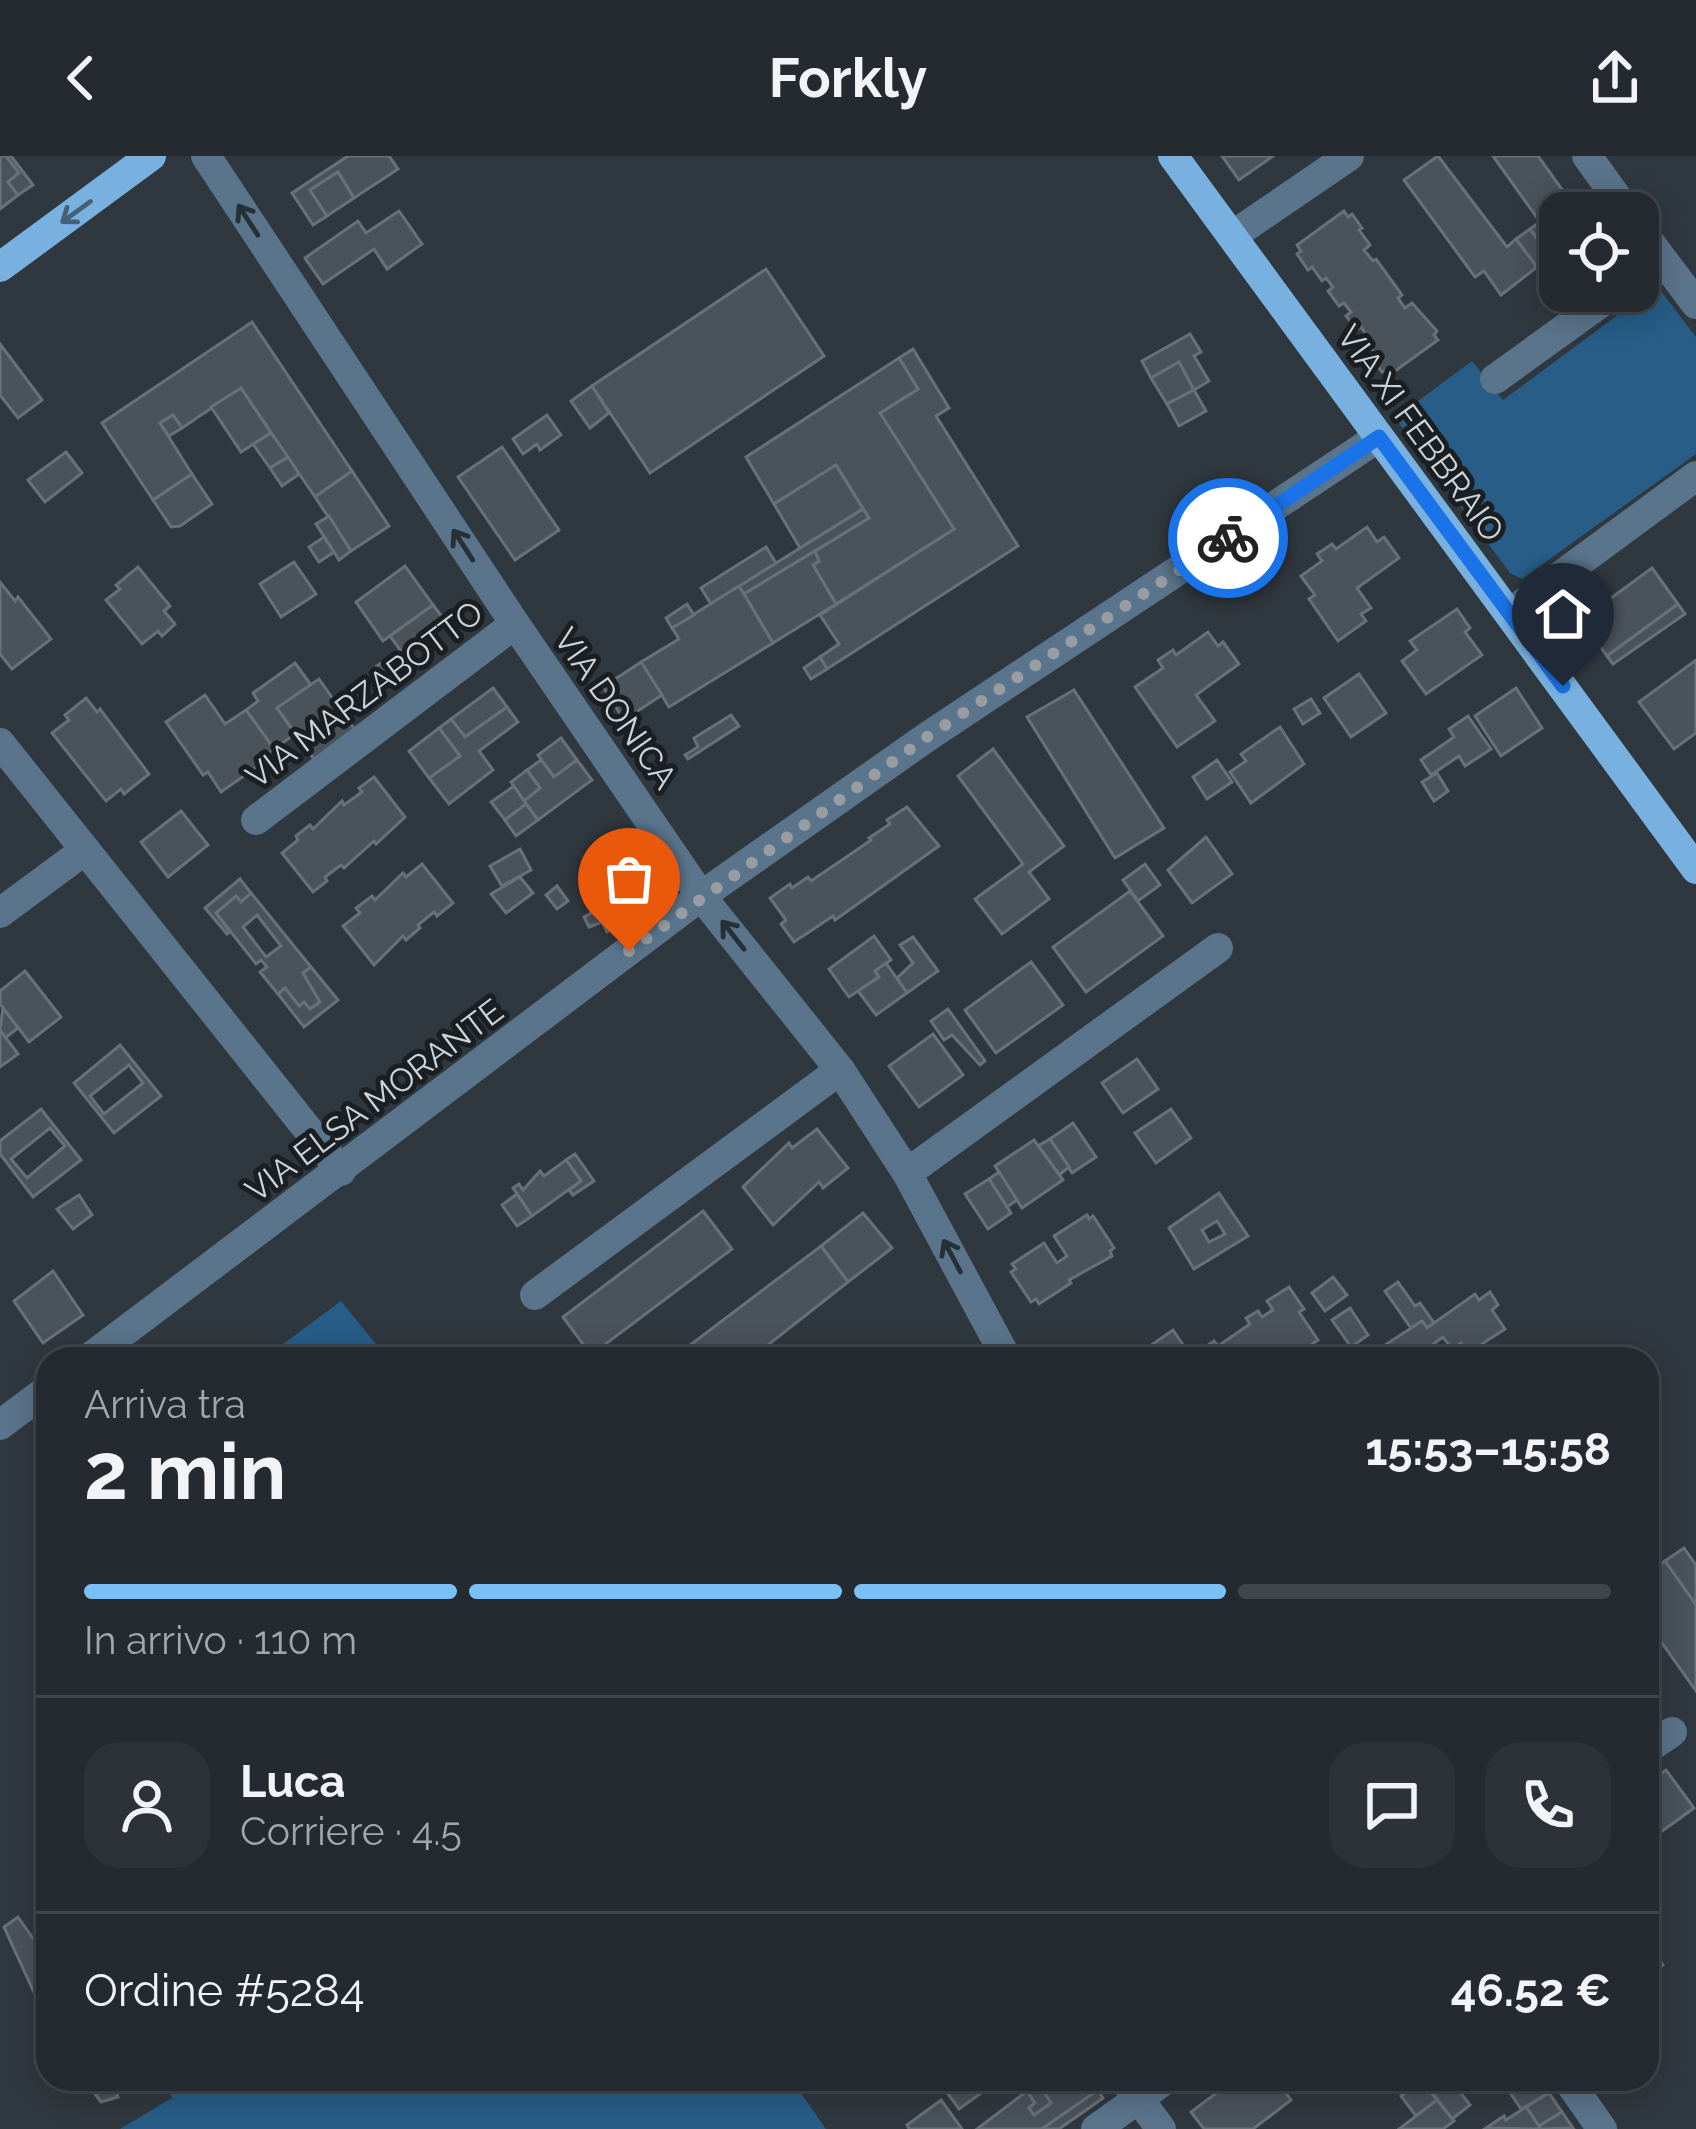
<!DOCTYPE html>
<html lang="it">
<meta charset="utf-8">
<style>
:root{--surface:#242a2f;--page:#2c3237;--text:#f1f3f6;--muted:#a3a7aa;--line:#41464b;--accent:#7abff8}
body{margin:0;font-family:Raleway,sans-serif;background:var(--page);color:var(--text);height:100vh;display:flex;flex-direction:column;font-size:45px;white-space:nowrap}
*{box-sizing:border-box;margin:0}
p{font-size:39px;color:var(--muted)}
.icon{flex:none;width:66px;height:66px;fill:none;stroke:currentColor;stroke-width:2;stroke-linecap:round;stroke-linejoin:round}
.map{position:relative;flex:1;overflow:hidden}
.drawer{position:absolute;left:36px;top:1191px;width:1623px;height:744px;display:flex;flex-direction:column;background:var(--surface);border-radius:36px;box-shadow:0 6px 30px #0003,0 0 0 3px var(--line)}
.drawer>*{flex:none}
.buttons{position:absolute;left:1539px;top:36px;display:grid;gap:24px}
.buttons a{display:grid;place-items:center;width:120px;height:120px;border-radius:24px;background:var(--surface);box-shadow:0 6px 30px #0003,0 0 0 3px var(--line);font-size:60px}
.pin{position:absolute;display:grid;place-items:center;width:102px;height:102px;color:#fff;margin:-123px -51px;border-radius:50% 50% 50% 0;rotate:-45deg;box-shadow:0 0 12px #0007}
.pin .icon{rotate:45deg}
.courier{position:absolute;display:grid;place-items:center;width:120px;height:120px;margin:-60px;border:9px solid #1a73e8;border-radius:50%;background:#fff;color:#222;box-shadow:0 3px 15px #0007}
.head em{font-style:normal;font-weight:700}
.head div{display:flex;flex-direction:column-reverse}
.head{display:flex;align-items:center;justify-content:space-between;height:204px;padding:0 48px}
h1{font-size:78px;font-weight:700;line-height:90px}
.bar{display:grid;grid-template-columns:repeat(4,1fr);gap:18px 12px;align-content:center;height:144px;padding:0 48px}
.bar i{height:15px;border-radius:9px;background:var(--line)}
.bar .current{background:var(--accent)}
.bar p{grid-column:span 4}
.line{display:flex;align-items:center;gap:30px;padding:0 48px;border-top:3px solid var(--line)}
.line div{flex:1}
.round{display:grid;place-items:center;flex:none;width:126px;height:126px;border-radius:36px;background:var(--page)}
header{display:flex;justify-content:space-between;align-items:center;height:156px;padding:0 48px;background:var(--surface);font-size:54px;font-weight:700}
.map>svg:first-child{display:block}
</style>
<header><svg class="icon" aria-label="back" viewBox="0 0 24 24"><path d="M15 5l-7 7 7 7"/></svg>Forkly<svg class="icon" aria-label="share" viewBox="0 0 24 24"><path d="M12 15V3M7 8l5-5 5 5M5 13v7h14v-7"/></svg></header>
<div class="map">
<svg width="1696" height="1973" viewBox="0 0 1696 1973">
<rect width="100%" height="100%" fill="#30383f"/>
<!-- green -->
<g fill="#275d87">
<path d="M1657,130L1696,181V298L1522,423L1510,417L1395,262L1472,205L1503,244Z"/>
<path d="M341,1145L388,1203H263Z"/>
<path d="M162,1923H791L826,1973H120L172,1942Z"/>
</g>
<!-- building -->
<g fill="#4a525a" stroke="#687179" stroke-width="3" fill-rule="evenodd">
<path d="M0,0H6L19,17L8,26L18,39L0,53Z"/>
<path d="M6,0H11L33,29L18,39L8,26L19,17Z"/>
<path d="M348,0H389L398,13L354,42L338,16L310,34L327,60L313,69L292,37Z"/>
<path d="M1222,0H1273L1239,24Z"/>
<path d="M1438,0L1507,91L1516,83L1537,111L1501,139L1484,115L1475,121L1404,24Z"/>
<path d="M1493,0H1538L1569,43L1567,52L1571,57H1560V95L1551,102L1530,73L1540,66Z"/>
<path d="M338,16L354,42L327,60L310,34Z"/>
<path d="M399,55L422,88L387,113L374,93L323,128L305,102L358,65L366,77Z"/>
<path d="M1344,55L1348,61L1352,58L1362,72L1359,74L1370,89L1364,94L1373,105L1376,103L1402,139L1398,142L1405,152L1412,147L1437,175L1434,179L1438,184L1391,218L1387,213L1382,216L1370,200L1375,197L1364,182L1367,180L1361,171L1357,174L1346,160L1351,156L1344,147L1339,150L1328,135L1333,131L1326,122L1322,125L1312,111L1308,114L1297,98L1301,95L1297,89Z"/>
<path d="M1530,73L1551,102L1537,111L1516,83Z"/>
<path d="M766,113L824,200L650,317L592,230Z"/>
<path d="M252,166L352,315L315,341L241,232L182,272L173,259L160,267L192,318L153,344L102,267Z"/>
<path d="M1190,178L1201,196L1194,200L1209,225L1194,234L1179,206L1151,222L1142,205Z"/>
<path d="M0,188L42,244L18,262L0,239Z"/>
<path d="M913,193L949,252L936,260L1018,390L827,513L820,501L839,488L820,459L954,373L880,257L918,233L899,202Z"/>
<path d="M899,202L918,233L880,257L954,373L836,448L813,409L819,405L815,395L869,362L836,309L774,348L746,301Z"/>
<path d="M1179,206L1194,234L1167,248L1151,222Z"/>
<path d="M592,230L609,257L590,272L571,245Z"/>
<path d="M241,232L271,277L241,296L211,251Z"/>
<path d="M1194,234L1206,255L1179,270L1167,248Z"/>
<path d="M173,259L182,272L169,280L160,267Z"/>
<path d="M547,259L561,279L540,294L537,288L523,298L513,283Z"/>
<path d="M271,277L288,301L270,312L253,288Z"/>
<path d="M502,291L559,374L515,404L458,321Z"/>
<path d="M66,296L82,317L45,346L28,324Z"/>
<path d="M288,301L299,318L282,330L270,312Z"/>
<path d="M836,309L863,353L800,392L774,348Z"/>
<path d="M352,315L389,370L351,395L315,341Z"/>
<path d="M192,318L212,348L180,370L171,371L153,344Z"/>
<path d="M863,353L869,362L744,438L739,430Z"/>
<path d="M329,360L351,395L339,404L316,368Z"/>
<path d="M1367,371L1377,386L1384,381L1399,402L1357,432L1371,452L1361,458L1366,465L1338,485L1309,443L1315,439L1301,420L1322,405L1317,398L1332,388L1336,393Z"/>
<path d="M324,381L334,396L319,406L309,391Z"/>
<path d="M766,391L776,407L711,448L701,432Z"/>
<path d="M815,395L819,405L813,409L836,448L773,487L744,438Z"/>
<path d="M294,406L316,438L281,461L260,428Z"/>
<path d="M405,410L433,449L383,485L356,446Z"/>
<path d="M138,411L170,450L164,455L175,468L162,480L158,475L142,488L106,444L120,433L116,429Z"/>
<path d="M1652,412L1678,448L1607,500L1581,464Z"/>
<path d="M0,426L15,445L18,441L51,483L12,513L0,498Z"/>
<path d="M739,430L773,487L669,551L641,506L679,483L672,472Z"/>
<path d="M687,448L694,459L672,472L666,462Z"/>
<path d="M1678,448L1685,458L1613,508L1607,500Z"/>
<path d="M433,449L446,466L403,498L390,480Z"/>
<path d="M1457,453L1470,472L1465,476L1482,499L1426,538L1402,505L1417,494L1410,485Z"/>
<path d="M1208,476L1218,490L1223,486L1239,508L1196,539L1215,565L1177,591L1135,531L1163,512L1158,504L1173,494L1176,499Z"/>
<path d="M820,501L827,513L811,523L804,512Z"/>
<path d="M387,503L397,519L381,530L371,514Z"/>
<path d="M1696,504V577L1674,593L1639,546Z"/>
<path d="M641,506L662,539L624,564L603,531Z"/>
<path d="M295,507L311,529L277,552L295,578L274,593L246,554L258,545L253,537Z"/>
<path d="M1359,518L1386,557L1351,581L1324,542Z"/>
<path d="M319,523L357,577L316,606L277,552Z"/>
<path d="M493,532L507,551L465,581L451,563Z"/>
<path d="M1516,532L1542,572L1501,600L1475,560Z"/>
<path d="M1074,534L1164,672L1115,702L1027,561Z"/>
<path d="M205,539L225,568L246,554L274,593L262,601L265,605L221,636L208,616L203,619L166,566Z"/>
<path d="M86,542L97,556L100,553L149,618L124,638L121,633L106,645L52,577L69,564L65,559Z"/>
<path d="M1311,543L1320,557L1303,568L1294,553Z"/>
<path d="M507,551L518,566L479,595L493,614L449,648L429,622L460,600L439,572L451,563L465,581Z"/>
<path d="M731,559L739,570L688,603L685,599L698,591L694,582Z"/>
<path d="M1468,560L1491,593L1465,610L1459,600L1431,619L1421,604L1454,581L1449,573Z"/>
<path d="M1280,571L1304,608L1251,647L1230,616L1246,605L1241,598Z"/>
<path d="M439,572L460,600L429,622L409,595Z"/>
<path d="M561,582L577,604L554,621L538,599Z"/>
<path d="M993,593L1064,690L1029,716L1049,743L1002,778L975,743L1023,708L958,620Z"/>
<path d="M541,604L554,621L577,604L592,624L538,664L524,645L540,632L527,614Z"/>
<path d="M1217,604L1232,626L1207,643L1193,621Z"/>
<path d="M527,614L540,632L524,645L511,626Z"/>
<path d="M1437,617L1448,635L1434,645L1422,626Z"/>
<path d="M374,621L405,661L376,688L374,685L344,712L341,709L325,721L327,725L313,736L282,697L298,684L296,680L310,669L313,673L342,645L344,649L362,636L359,632Z"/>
<path d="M514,630L526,648L505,664L491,646Z"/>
<path d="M526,648L538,664L516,680L505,664Z"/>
<path d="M907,651L939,690L835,764L833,760L794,786L781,768L786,764L770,742L790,728L792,732L808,721L811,725L842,704L871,684L869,682L890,668L887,664Z"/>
<path d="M181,655L208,689L168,721L141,686Z"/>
<path d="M1206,681L1232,718L1192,747L1168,714Z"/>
<path d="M520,693L531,714L502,730L490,710Z"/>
<path d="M422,708L453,747L437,760L434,756L418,769L420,772L406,784L403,780L374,809L343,770L360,757L356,752L372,740L375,744L403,717L406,721Z"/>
<path d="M1145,708L1160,729L1138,745L1123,724Z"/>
<path d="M520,721L533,737L506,757L491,738Z"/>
<path d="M240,723L251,737L241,746L236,740L216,757L230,776L227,778L205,752Z"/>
<path d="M557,730L568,745L557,753L546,739Z"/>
<path d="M1130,735L1163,780L1086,836L1053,791Z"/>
<path d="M251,737L311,811L303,817L320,846L310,853L304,846L299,850L285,832L278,838L260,816L267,811L261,804L256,808L216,757L236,740L241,746ZM257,759L281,790L266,801L243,771Z"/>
<path d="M623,740L638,763L616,777L612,773L607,776L602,766L589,771L584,761Z"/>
<path d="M874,780L891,804L875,815L879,821L849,841L829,813Z"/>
<path d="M913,781L938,815L907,837L897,822L913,807L900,789Z"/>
<path d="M1031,806L1063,849L996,897L965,854Z"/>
<path d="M886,807L907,837L876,859L858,835L879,821L875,815Z"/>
<path d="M311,811L338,844L304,871L278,838L285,832L299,850L304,846L310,853L320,846L303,817Z"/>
<path d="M25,815L61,861L29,886L0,848V835Z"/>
<path d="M3,852L18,872L5,882L0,874Z"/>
<path d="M948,853L985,905L980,909L952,879L944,884L931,865Z"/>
<path d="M0,874L18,898L0,911Z"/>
<path d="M933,878L963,919L919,951L889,910Z"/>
<path d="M120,889L161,940L114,977L74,927ZM129,909L143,927L104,958L90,940Z"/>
<path d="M1137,903L1158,933L1123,957L1102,927Z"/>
<path d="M41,953L81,1004L33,1041L0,998V985ZM50,972L65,990L27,1022L11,1003Z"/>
<path d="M1171,953L1191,982L1156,1007L1135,977Z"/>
<path d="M1073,967L1096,1001L1072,1017L1050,983Z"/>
<path d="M817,973L848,1012L823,1032L819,1026L773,1069L743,1031L789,987L792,992Z"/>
<path d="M1050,983L1069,1011L1059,1019L1038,990Z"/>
<path d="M1034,984L1063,1024L1022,1052L995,1010Z"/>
<path d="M575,998L594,1025L573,1039L569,1034L581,1025L566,1004Z"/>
<path d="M566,1004L581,1025L532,1060L513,1032L519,1028L523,1034L540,1015L544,1020Z"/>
<path d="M999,1016L1017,1044L1007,1051L989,1023Z"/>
<path d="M989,1023L1011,1057L988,1073L965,1038Z"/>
<path d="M1219,1037L1248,1080L1194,1113L1169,1072ZM1217,1065L1225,1078L1209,1086L1202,1074Z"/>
<path d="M517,1038L532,1060L517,1070L502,1049Z"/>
<path d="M79,1039L92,1059L73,1073L57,1053Z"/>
<path d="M703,1055L732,1093L591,1199L563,1161Z"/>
<path d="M863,1057L892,1092L848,1126L821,1090Z"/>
<path d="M1087,1059L1089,1063L1093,1060L1114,1092L1110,1095L1112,1100L1069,1124L1071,1127L1039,1148L1036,1143L1031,1146L1011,1116L1016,1113L1012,1108L1044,1087L1057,1107L1067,1100L1054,1080Z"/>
<path d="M821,1090L848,1126L750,1203L673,1202Z"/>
<path d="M53,1115L83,1159L43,1187L14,1145Z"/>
<path d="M1333,1121L1347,1139L1325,1155L1312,1137Z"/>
<path d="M1398,1126L1415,1150L1420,1147L1434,1167L1427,1172L1422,1165L1411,1172L1385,1135Z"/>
<path d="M1289,1131L1304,1153L1299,1156L1318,1184L1290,1203H1213L1205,1191L1214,1185L1218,1190L1250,1168L1246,1162L1258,1155L1262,1161L1273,1154L1267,1145Z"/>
<path d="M1490,1136L1498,1149L1492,1154L1505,1173L1468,1197L1461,1187L1452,1193L1443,1181L1413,1203H1397L1385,1189L1422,1165L1427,1172L1475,1138L1479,1144Z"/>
<path d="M1350,1152L1368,1179L1351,1191L1332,1164Z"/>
<path d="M1173,1174L1188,1196L1195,1191L1203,1203H1131Z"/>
<path d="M1684,1392L1696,1409V1449L1665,1405Z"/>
<path d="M1665,1405L1696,1449V1535L1647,1466V1418Z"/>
<path d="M1666,1614L1694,1652L1647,1686V1628Z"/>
<path d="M18,1761L48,1804V1867L4,1771Z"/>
<path d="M1650,1791L1663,1809L1653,1817L1647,1809Z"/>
<path d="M84,1923H111L118,1941L101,1946Z"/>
<path d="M937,1923H1001L959,1953Z"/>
<path d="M1044,1923H1090L1098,1934L1042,1973H977L1027,1935L1035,1947L1029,1952L1034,1959L1051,1947L1038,1927Z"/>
<path d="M1235,1923H1267L1271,1928L1276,1924L1291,1944L1253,1973H1204L1191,1956Z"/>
<path d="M1507,1923H1539L1549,1937L1521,1953L1503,1926Z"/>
<path d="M1422,1924L1437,1944L1416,1960L1401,1940Z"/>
<path d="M1451,1924L1470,1949L1452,1963L1432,1936Z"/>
<path d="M1038,1927L1051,1947L1034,1959L1029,1952L1035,1947L1027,1935Z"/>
<path d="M1098,1934L1103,1942L1059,1973H1042Z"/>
<path d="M1549,1937L1562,1956L1539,1970L1526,1951Z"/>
<path d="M941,1944L962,1973H909L907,1969Z"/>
<path d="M1437,1944L1454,1965L1443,1973H1399Z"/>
<path d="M1526,1951L1541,1973L1486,1972L1504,1960L1506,1964Z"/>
<path d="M1562,1956L1573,1972L1541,1973L1539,1970Z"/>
</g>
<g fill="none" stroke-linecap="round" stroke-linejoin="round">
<!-- minor -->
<g stroke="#5a748b" stroke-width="30">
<path d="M206,0L515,468L701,740L840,914L907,1017L1007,1203"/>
<path d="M1587,0L1628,57"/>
<path d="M1638,71L1696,148"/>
<path d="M1232,80L1349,0"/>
<path d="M1495,223L1617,135"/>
<path d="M1510,457L1696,320"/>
<path d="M0,587L341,1015"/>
<path d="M256,664L515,468"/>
<path d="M0,757L85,694"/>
<path d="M907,1017L1218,792"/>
<path d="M535,1139L840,914"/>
<path d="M88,1203L701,740L927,581L1379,281"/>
<path d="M0,1269L48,1233"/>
<path d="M1647,1593L1672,1576"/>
<path d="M1124,1923L1161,1973"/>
<path d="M1567,1923L1602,1973"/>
<path d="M1096,1973L1166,1923"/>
</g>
<!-- major -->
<g stroke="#78b0df" stroke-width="30">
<path d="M1173,0L1696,713"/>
<path d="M0,111L151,0"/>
</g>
</g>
<!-- one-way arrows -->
<defs><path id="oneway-shaft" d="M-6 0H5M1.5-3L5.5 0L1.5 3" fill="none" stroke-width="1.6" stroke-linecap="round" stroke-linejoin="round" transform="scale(3)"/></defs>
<use stroke="#456077" href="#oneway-shaft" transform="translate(76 56) rotate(144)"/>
<g stroke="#283037">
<use href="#oneway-shaft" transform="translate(248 64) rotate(-123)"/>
<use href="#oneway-shaft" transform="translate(463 389) rotate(-123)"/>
<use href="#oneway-shaft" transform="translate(733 779) rotate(-128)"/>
<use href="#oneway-shaft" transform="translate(952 1100) rotate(-118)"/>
</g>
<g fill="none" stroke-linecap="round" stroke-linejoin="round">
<!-- done -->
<path stroke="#979da2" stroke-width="12" stroke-dasharray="0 21.6" d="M629,795L927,581L1228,382"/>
<!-- route -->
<path stroke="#1a73e8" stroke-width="15" d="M1228,382L1379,281L1563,530"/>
</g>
<g text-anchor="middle" stroke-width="10" stroke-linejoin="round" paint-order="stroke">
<!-- street labels -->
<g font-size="33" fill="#ced3d7" stroke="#1b1f22">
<text transform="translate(1421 277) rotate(54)" y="12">VIA XI FEBBRAIO</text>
<text transform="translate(364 538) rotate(-37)" y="12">VIA MARZABOTTO</text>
<text transform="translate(616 552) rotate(55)" y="12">VIA DONICA</text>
<text transform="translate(374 944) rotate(-37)" y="12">VIA ELSA MORANTE</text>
</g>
</g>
</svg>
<div class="buttons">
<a><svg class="icon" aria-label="locate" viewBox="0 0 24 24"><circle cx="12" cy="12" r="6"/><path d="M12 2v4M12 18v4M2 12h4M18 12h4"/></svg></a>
</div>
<div class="pin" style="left:629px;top:795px;background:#ea580c"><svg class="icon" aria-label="bag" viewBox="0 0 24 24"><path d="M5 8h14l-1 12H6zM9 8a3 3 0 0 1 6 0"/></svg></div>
<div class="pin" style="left:1563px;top:530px;background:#1f2937"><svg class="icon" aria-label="home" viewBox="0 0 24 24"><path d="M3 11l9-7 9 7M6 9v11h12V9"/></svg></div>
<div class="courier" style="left:1228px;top:382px"><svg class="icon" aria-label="bike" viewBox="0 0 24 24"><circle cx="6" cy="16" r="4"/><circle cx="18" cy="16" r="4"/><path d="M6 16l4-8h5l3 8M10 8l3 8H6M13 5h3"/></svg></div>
<section class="drawer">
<div class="head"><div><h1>2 min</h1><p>Arriva tra</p></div><em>15:53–15:58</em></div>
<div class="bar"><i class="current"></i><i class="current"></i><i class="current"></i><i></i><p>In arrivo · 110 m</p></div>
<div class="line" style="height:216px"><a class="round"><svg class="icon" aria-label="person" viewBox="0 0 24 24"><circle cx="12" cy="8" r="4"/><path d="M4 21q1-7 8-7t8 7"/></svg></a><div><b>Luca</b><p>Corriere · 4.5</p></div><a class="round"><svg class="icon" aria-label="chat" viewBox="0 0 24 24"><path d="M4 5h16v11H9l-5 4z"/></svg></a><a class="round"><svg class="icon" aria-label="phone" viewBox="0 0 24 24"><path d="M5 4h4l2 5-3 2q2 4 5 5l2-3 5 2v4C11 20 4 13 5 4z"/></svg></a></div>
<div class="line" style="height:156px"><div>Ordine #5284</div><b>46.52 €</b></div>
</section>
</div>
